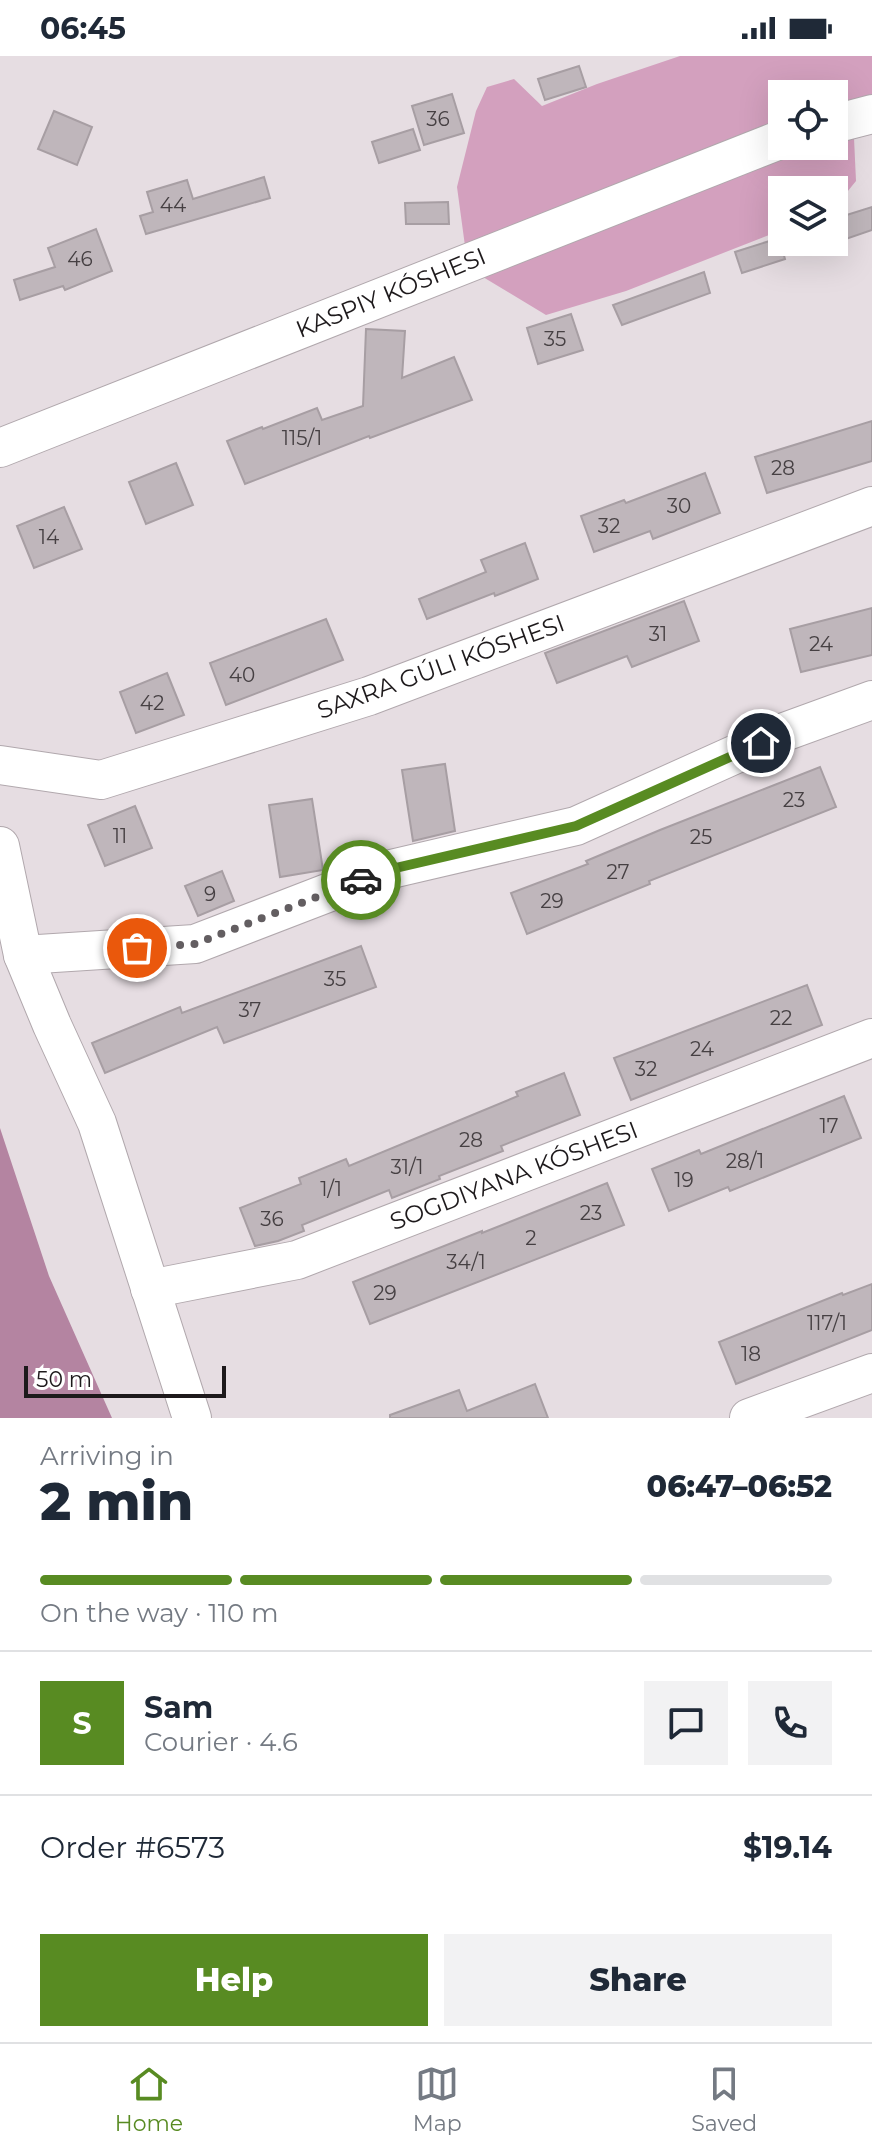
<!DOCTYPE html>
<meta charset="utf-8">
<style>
:root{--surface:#fff;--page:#f2f2f3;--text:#1f2937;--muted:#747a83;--line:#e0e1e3;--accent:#588b22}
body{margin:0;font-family:Montserrat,sans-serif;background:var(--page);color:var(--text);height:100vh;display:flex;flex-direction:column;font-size:30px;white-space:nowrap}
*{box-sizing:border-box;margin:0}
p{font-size:26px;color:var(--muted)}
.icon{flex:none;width:44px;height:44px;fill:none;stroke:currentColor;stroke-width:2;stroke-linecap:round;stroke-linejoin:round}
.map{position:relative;height:1362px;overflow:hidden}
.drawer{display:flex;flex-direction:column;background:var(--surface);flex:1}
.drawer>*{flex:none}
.fabs{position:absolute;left:768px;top:24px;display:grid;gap:16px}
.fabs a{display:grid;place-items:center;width:80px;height:80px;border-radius:0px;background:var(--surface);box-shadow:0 8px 32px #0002;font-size:40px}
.scale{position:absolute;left:24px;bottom:20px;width:202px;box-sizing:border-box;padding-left:8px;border:4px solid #1d191b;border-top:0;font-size:22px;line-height:28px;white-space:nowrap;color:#1d191b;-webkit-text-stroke:6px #fff;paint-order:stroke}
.pin{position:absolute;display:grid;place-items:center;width:68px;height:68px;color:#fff;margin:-34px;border:4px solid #fff;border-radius:50%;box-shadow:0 2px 8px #0007}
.courier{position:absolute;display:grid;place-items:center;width:80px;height:80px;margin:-40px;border:6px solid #588b22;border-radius:50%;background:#fff;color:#222;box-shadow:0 2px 10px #0007}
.overview em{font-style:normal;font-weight:800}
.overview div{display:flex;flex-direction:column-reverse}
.overview{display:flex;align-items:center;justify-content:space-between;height:136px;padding:0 40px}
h1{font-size:52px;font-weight:800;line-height:60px}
.bar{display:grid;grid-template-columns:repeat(4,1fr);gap:12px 8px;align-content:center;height:96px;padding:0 40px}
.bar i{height:10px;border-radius:6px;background:var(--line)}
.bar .on{background:var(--accent)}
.bar p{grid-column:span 4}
.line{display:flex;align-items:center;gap:20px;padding:0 40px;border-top:2px solid var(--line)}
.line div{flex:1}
.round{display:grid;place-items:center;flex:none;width:84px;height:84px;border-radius:0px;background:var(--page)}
.primary-button{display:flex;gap:16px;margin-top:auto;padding:16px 40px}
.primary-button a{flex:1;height:92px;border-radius:0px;background:var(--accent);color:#fff;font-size:32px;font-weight:800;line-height:92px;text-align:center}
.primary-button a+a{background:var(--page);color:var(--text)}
.status{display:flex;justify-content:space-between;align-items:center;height:56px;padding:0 40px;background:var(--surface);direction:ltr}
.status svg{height:22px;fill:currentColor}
.tabs{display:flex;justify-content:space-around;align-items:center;height:112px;border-top:2px solid var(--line);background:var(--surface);font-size:22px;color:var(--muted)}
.tabs a{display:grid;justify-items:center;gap:4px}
.tabs .on{color:var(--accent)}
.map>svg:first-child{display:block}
</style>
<div class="status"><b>06:45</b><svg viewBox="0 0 49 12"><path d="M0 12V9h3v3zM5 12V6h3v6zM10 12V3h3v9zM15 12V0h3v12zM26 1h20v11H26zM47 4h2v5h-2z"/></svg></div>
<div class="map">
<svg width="872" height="1362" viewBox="0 0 872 1362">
<rect width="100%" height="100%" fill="#e6dde2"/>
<!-- forest -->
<path fill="#d3a0be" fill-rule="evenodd" d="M680,0H872V60L854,82L856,125L835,151L834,134H782V174L626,235L546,259L468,212L457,131L476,55L487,31L514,23L542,50L597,28ZM782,38H834V90H782Z"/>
<!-- water -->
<path fill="#b484a1" d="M0,1072L49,1220L112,1362H0Z"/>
<!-- building -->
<g fill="#bfb6bb" stroke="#a79ea3" stroke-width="2">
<path d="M579,10L586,31L545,44L538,23Z"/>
<path d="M452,38L464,77L424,89L412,50Z"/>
<path d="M54,55L92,71L77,109L38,93Z"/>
<path d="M413,73L420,94L379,107L372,86Z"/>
<path d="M264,121L270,142L146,178L140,160L153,156L147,136L187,124L193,143Z"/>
<path d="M448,146L449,168H406L405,147Z"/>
<path d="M872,151V174L840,185L834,163Z"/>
<path d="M96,173L112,215L65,234L63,230L20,244L14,224L55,211L48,192Z"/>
<path d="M779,182L785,203L742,217L735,196Z"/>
<path d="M704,216L710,237L622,269L613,249Z"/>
<path d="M571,258L583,294L538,308L527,272Z"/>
<path d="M366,273L405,275L402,322L454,301L472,344L370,382L369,380L245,428L227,385L262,371L263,373L317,352L322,364L363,350Z"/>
<path d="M872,365V405L767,437L755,401Z"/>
<path d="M176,407L193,449L146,468L129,426Z"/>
<path d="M705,417L720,457L653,483L650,475L594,496L581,460L624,444L626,447Z"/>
<path d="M64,451L82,493L34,512L17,470Z"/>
<path d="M525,487L538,523L495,540L494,537L427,563L419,543L486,516L481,504Z"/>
<path d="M684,545L699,585L632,611L627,600L557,627L545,597Z"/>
<path d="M872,552V599L801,616L790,573Z"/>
<path d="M326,563L343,604L226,649L210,607Z"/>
<path d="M167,617L184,659L136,677L120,636Z"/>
<path d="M445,708L455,775L413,785L402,714Z"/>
<path d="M820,711L836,751L649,825L650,828L527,878L511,837L588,808L586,805L660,774Z"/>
<path d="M312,743L323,814L280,821L269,749Z"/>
<path d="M135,750L152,792L105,810L88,769Z"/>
<path d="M222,815L234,845L198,860L185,830Z"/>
<path d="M361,890L376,931L224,987L217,971L105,1017L92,987L180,951L182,957Z"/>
<path d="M807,929L822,969L631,1044L614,1002Z"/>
<path d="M564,1017L580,1059L501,1090L503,1095L439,1120L440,1123L392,1142L389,1134L302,1169L304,1175L278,1185L255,1190L240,1152L301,1128L299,1122L346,1103L349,1110L518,1040L516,1036Z"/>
<path d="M844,1040L861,1082L730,1135L728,1131L669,1155L652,1113L699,1094L701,1098Z"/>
<path d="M607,1127L624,1169L370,1268L353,1226L482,1175V1177Z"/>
<path d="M872,1228V1274L736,1328L719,1286L842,1237L843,1239Z"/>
<path d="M535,1328L548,1362H390V1359L459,1334L467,1355Z"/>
</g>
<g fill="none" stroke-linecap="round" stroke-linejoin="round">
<!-- minor casing -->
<g stroke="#b1a8ad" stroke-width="40">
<g id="minor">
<path d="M834,68L872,58"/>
<path d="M0,392L782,83"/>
<path d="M0,709L101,724L369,640L872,450"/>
<path d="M0,790L23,899L52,969L97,1067L192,1362"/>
<path d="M23,899L195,888L387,814L576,770L787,675L872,644"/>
<path d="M150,1233L297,1204L872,982"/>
<path d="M749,1362L872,1317"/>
</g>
</g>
<!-- minor -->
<use href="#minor" stroke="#fff" stroke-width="38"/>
</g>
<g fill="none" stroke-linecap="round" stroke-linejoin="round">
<!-- done -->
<path stroke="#635e61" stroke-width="8" stroke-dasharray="0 14.4" d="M137,892L195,888L361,824"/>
<!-- route -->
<path stroke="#588b22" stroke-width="10" d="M361,824L387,814L576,770L761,687"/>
</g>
<g text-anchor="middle" stroke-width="6" stroke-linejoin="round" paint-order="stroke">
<!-- number labels -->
<g font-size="20" fill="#464043">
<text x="438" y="70">36</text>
<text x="173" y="156">44</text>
<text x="80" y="210">46</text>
<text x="555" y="290">35</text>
<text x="302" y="389">115/1</text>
<text x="783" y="419">28</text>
<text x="679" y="457">30</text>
<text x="609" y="477">32</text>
<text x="49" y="488">14</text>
<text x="658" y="585">31</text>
<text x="821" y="595">24</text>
<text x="242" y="626">40</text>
<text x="152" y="654">42</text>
<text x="794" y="751">23</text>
<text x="120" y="787">11</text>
<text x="701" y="788">25</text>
<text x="618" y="823">27</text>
<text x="210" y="845">9</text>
<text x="552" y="852">29</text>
<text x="335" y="930">35</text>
<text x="250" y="961">37</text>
<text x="781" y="969">22</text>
<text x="702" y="1000">24</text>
<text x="646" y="1020">32</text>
<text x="829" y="1077">17</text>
<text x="471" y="1091">28</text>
<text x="745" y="1112">28/1</text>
<text x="407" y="1118">31/1</text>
<text x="684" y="1131">19</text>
<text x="331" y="1140">1/1</text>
<text x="591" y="1164">23</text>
<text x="272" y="1170">36</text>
<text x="531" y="1189">2</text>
<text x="466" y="1213">34/1</text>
<text x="385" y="1244">29</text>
<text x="827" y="1274">117/1</text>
<text x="751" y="1305">18</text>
</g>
<!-- street labels -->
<g font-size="24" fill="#1d191b" stroke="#fff">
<text transform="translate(391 237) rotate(-22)" y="8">KASPIY KÓSHESI</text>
<text transform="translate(441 611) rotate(-20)" y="8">SAXRA GÚLI KÓSHESI</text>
<text transform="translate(514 1120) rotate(-21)" y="8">SOGDIYANA KÓSHESI</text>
</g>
</g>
</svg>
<div class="fabs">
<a><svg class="icon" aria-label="locate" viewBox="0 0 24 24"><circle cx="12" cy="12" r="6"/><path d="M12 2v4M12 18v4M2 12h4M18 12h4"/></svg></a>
<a><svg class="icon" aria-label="layers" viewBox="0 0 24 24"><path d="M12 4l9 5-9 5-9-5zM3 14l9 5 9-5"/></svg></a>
</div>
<div class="scale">50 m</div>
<div class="pin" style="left:137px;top:892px;background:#ea580c"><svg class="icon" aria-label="bag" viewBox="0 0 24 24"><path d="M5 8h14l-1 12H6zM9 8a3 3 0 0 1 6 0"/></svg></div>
<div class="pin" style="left:761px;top:687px;background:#1f2937"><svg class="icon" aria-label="home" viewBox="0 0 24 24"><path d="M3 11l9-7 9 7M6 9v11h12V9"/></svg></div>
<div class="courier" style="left:361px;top:824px"><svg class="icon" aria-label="car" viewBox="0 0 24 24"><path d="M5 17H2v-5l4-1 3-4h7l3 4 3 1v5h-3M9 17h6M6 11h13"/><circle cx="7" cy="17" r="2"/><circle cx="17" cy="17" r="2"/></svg></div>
</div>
<section class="drawer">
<div class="overview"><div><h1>2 min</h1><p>Arriving in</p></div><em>06:47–06:52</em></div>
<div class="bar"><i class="on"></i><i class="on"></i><i class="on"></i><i></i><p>On the way · 110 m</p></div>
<div class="line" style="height:144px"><b class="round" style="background:var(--accent);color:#fff">S</b><div><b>Sam</b><p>Courier · 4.6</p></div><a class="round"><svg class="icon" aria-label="chat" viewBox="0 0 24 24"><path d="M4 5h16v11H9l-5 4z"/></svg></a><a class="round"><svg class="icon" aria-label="phone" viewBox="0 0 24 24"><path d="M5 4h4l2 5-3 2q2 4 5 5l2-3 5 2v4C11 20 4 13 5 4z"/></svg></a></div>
<div class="line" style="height:104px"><div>Order #6573</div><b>$19.14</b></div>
<div class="primary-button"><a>Help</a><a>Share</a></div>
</section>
<nav class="tabs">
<a class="on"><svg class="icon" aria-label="home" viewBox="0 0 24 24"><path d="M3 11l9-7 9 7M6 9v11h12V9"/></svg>Home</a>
<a><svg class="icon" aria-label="map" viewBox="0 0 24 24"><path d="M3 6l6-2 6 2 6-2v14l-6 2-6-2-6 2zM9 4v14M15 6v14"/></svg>Map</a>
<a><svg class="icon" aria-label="saved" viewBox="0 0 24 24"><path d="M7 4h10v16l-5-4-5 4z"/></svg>Saved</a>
</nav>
